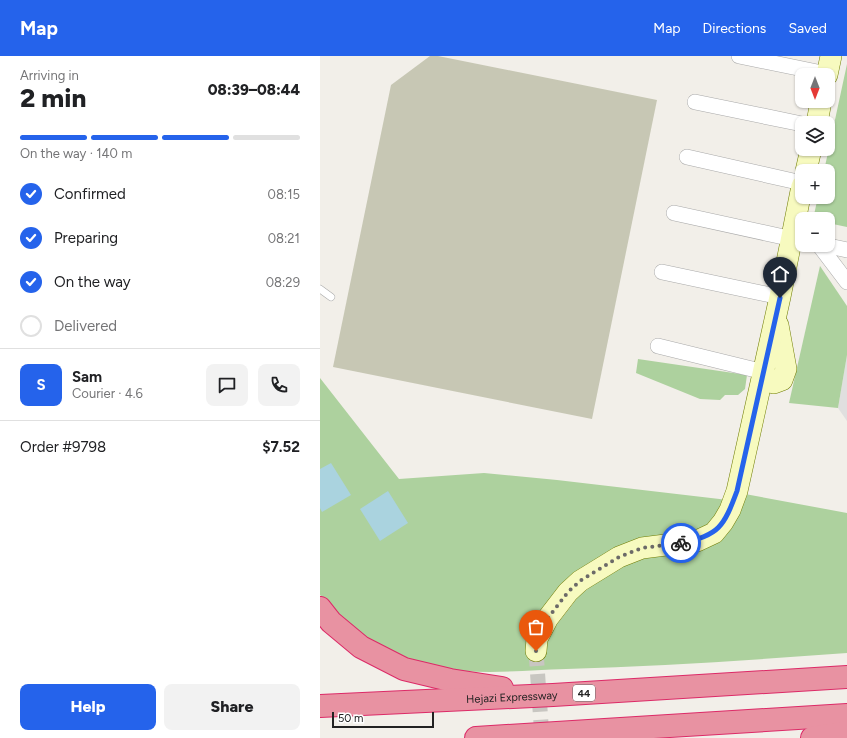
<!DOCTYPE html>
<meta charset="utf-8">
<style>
:root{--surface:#fff;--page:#f2f2f2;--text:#202124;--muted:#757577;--line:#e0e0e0;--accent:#2563eb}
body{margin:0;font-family:Figtree,sans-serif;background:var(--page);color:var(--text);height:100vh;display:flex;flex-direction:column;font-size:15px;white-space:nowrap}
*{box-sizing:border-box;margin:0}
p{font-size:13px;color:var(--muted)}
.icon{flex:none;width:22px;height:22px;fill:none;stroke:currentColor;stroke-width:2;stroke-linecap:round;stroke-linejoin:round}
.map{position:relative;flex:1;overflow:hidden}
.details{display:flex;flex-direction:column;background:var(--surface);width:320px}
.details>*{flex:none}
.needle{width:26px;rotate:180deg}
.fabs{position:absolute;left:475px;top:12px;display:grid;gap:8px}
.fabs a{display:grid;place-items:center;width:40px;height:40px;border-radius:8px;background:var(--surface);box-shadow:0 1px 3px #0004;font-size:20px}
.scale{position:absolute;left:12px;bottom:10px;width:102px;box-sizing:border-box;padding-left:4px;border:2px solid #222;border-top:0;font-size:11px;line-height:14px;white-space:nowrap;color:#222;-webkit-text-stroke:3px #fff;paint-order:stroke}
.pin{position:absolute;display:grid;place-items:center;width:34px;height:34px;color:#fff;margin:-41px -17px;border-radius:50% 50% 50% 0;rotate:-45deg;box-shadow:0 0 4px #0007}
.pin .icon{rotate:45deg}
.courier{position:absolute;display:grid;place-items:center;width:40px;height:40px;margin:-20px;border:3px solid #2563eb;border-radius:50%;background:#fff;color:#222;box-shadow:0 1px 5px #0007}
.head em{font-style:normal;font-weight:800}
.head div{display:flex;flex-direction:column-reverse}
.head{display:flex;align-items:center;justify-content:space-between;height:68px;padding:0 20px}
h1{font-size:26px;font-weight:800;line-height:30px}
.bar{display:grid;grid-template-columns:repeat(4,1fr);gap:6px 4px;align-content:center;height:48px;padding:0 20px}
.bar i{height:5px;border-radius:3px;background:var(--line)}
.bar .active{background:var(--accent)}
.bar p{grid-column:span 4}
.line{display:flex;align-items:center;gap:10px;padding:0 20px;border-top:1px solid var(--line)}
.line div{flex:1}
.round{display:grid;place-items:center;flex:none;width:42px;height:42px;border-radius:8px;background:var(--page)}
ol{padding:0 20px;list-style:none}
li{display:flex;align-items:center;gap:12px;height:44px}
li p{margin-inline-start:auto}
li .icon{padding:4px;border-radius:50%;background:var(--accent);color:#fff;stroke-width:4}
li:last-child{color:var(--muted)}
li i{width:22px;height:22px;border:2px solid var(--line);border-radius:50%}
.button{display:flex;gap:8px;margin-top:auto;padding:8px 20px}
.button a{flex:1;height:46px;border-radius:8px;background:var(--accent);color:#fff;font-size:16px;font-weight:800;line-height:46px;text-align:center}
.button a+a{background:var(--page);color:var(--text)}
header{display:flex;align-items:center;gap:24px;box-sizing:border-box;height:56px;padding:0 20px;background:var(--accent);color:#fff}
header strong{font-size:19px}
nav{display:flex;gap:22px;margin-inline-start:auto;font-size:14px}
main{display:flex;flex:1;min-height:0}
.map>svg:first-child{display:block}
</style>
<header>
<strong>Map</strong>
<nav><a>Map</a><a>Directions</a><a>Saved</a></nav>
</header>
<main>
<section class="details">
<div class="head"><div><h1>2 min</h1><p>Arriving in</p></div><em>08:39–08:44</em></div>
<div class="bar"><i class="active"></i><i class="active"></i><i class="active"></i><i></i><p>On the way · 140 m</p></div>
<ol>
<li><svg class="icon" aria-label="check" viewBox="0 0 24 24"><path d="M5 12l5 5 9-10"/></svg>Confirmed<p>08:15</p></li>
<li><svg class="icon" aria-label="check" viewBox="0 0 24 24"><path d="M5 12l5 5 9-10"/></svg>Preparing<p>08:21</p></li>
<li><svg class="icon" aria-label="check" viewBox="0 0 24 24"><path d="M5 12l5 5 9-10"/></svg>On the way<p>08:29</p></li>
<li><i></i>Delivered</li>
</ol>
<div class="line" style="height:72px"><b class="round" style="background:var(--accent);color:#fff">S</b><div><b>Sam</b><p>Courier · 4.6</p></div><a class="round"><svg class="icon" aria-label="chat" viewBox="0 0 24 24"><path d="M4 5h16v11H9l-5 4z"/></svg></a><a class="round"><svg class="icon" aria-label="phone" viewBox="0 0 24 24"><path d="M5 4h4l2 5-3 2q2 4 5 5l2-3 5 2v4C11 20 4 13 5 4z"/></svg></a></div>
<div class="line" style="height:52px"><div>Order #9798</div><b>$7.52</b></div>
<div class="button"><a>Help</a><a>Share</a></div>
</section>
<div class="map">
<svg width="527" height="682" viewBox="0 0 527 682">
<rect width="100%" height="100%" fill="#f2efe9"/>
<!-- residential -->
<path fill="#e0dfdf" d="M527,299V365L518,352Z"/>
<!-- construction -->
<path fill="#c7c7b4" d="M110,0H118L337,44L272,363L13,311L71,29Z"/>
<!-- forest -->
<g fill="#add19e">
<path d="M527,8V171L508,167V163H493L498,141H508V115H504Z"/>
<path d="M500,210L527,250V299L518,352L469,347Z"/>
<path d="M318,303L427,319L425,333L418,339H405L400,344L380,343L316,317Z"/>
<path d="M0,322L79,423L164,417L237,424L408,444L398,462L387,473L375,479L316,487L284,504L247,528L222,561L211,583L212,599L225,598C226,580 238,567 249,553C252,549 256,543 260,539C271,530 283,522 295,514C300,511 306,504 312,502C334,495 372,496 392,484C408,473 417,455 425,438L527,457V597C433,604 340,610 246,613C202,614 159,620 116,611C71,601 29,575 0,539Z"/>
</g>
<!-- water -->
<g fill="#aad3df">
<path d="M11,407L31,439L2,456L0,452V413Z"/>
<path d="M68,435L88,467L60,485L40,453Z"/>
</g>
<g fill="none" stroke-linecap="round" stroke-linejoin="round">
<!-- street-tunnel -->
<path stroke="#c8c6c1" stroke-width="15" stroke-dasharray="15 8" stroke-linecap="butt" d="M216,595L222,682"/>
<!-- lane casing -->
<g stroke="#a9a9a9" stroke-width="8">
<path id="lane" d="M0,233L11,241"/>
</g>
<!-- street casing -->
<g stroke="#a9a9a9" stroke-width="16">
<g id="street">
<path d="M419,0L507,18"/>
<path d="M375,46L482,68"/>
<path d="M367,101L482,127"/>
<path d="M354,157L482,185"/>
<path d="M499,189L527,226"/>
<path d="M504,189L527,194"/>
<path d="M342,216L460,241"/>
<path d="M338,290L444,316"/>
</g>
</g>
<!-- secondary casing -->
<g stroke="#707d05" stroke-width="22">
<g id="secondary">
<path d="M507,19L511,0"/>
<path d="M497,67L501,45"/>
<path d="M486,115L491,93"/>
<path d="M444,316L448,325L454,327L462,324L466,313L458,269"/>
<path d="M216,595L217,583L228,562L248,536L260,525L299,501L322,492L377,485L394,477L403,466L410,454L417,435L460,241L482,130"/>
</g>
</g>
<!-- highway casing -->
<g stroke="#dc2a67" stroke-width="24">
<g id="highway">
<path d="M0,552L11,566L41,591L84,613L130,624L182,632"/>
<path id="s1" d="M0,650L233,639L527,621"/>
<path d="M156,682L527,659"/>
<path d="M492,682L527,676"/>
</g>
</g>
<!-- lane -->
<use href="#lane" stroke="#fff" stroke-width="7"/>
<!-- street -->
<use href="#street" stroke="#fff" stroke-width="15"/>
<!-- secondary -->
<use href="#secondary" stroke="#f7fabf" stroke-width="21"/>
<!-- highway -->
<use href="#highway" stroke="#e892a2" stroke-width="22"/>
</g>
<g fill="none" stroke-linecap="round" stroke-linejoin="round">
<!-- done -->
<path stroke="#6b6a68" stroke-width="4" stroke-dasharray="0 7.2" d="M216,595L217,584L228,562L248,536L260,525L299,501L322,492L361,487"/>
<!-- route -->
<path stroke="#2563eb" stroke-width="5" d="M361,487C399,480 404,470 417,435L460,242"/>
</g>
<g text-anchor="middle" stroke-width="3" stroke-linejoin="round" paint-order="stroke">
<!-- shield labels -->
<rect fill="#fff" stroke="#646464" stroke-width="1" x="253" y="629" width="22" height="16" rx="3"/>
<g font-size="10" font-weight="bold" fill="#222">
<text x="264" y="641">44</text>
</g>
<!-- street labels -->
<g font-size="11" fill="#222" stroke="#fff">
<text dy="4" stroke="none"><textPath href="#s1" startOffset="192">Hejazi Expressway</textPath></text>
</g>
</g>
</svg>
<div class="fabs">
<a><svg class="needle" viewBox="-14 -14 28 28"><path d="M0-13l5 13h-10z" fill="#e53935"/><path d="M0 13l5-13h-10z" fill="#757577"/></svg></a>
<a><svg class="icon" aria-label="layers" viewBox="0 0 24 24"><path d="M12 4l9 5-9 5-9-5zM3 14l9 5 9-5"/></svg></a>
<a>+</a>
<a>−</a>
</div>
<div class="scale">50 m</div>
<div class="pin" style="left:216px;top:595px;background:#ea580c"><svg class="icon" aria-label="bag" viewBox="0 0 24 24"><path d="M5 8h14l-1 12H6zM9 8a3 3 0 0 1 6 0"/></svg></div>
<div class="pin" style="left:460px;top:242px;background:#1f2937"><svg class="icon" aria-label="home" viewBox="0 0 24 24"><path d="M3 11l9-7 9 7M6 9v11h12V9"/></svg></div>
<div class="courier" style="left:361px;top:487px"><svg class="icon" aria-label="bike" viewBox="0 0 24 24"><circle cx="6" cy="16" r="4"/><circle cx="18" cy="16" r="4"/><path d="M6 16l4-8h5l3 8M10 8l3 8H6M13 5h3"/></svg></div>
</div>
</main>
